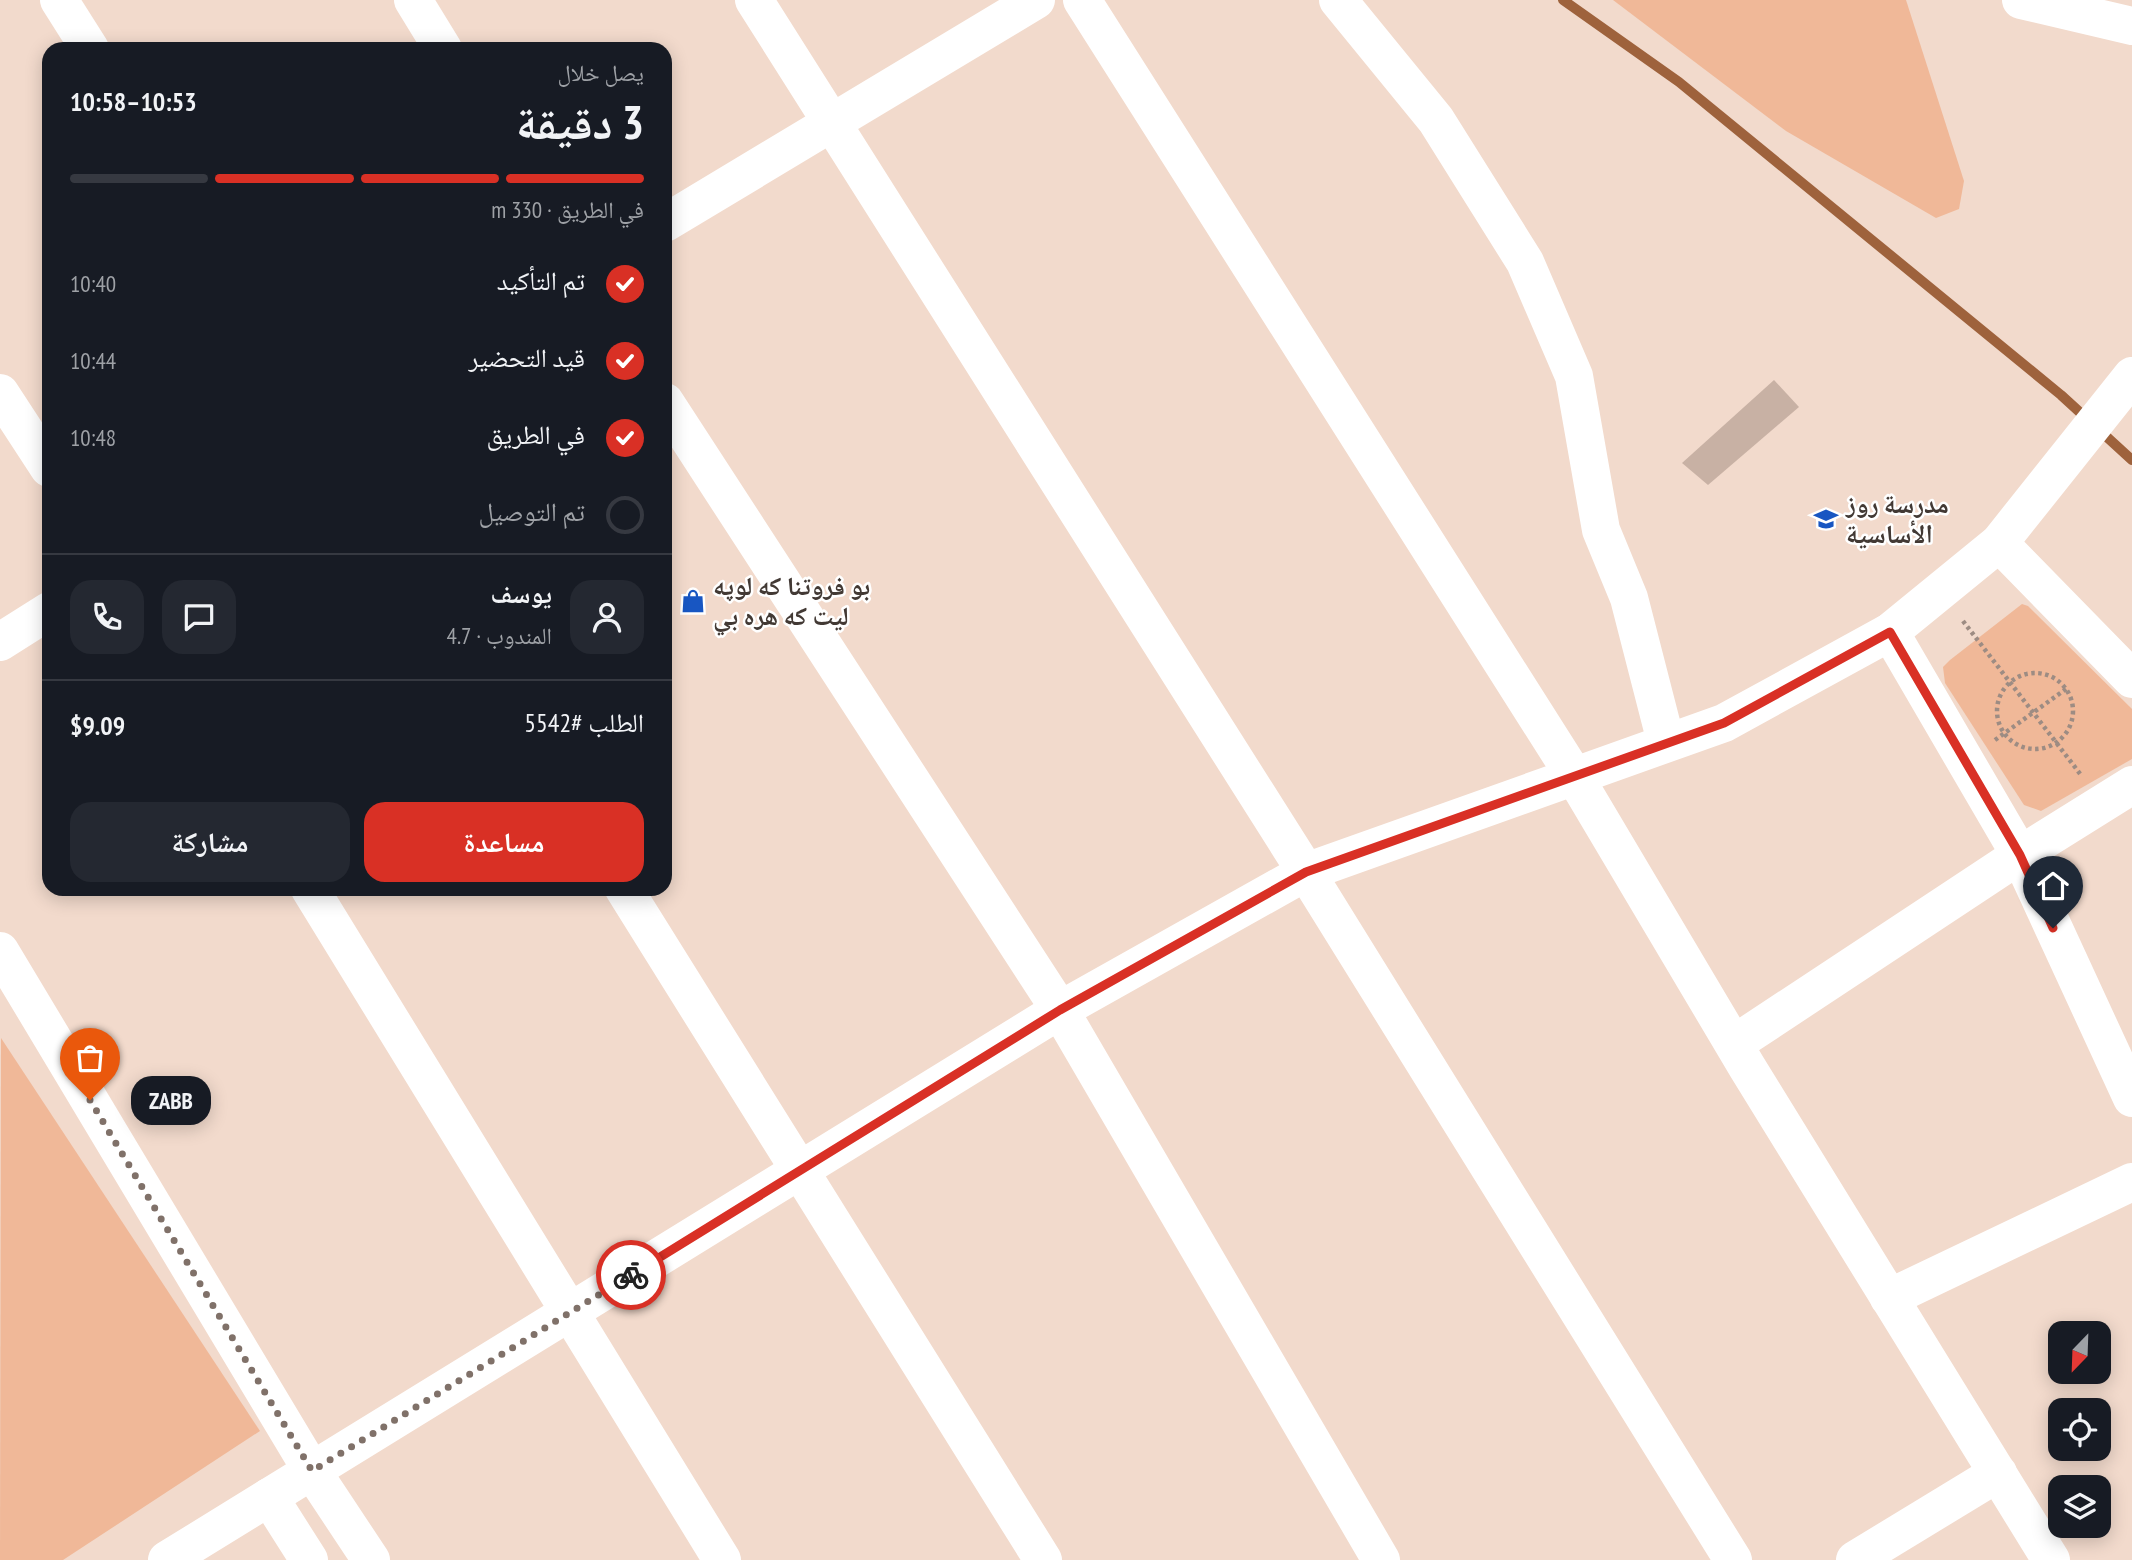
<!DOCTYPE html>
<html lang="ar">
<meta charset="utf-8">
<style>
:root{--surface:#171b24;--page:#242831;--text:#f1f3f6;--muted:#9ea1a6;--line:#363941;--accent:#d93025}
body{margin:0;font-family:"PT Sans Narrow","Noto Naskh Arabic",sans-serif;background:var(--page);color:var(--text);direction:rtl;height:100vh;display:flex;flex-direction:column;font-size:26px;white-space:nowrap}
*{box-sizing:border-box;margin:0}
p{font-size:23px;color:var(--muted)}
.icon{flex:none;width:38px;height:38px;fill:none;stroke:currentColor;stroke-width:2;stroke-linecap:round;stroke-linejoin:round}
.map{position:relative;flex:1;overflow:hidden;direction:ltr}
.drawer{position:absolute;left:42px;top:42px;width:630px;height:854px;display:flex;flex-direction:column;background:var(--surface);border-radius:21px;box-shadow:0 4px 18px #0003;direction:rtl}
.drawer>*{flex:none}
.needle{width:46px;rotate:203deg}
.controls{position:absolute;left:2048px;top:1321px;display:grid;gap:14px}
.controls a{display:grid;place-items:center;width:63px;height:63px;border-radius:14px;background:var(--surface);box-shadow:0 4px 18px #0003;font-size:35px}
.pin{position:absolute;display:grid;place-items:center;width:60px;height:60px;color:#fff;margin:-72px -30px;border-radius:50% 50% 50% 0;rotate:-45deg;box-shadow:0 0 7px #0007}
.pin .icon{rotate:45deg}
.courier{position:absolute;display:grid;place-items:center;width:70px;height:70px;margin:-35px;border:5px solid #d93025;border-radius:50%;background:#fff;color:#222;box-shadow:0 2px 9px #0007}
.bubble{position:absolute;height:49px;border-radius:21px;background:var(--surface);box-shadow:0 4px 18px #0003;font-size:23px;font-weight:700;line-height:49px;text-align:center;direction:rtl}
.summary em{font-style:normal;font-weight:700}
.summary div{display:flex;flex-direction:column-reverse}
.summary{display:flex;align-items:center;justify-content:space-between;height:119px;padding:0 28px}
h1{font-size:46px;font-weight:700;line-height:52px}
.bar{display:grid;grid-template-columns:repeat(4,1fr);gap:10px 7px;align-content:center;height:84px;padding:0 28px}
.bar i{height:9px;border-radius:5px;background:var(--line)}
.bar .on{background:var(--accent)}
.bar p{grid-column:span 4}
.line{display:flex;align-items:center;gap:18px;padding:0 28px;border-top:2px solid var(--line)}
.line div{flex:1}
.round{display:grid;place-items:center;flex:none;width:74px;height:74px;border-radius:21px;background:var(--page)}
ol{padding:0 28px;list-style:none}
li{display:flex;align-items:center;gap:21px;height:77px}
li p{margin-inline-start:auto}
li .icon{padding:7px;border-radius:50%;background:var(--accent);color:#fff;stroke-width:4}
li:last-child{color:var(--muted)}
li i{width:38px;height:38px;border:4px solid var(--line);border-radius:50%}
.action{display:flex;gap:14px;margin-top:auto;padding:14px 28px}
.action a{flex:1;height:80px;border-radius:21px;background:var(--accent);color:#fff;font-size:28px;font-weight:700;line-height:80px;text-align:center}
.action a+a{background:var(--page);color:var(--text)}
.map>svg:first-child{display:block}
</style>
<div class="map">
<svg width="2132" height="1560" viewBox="0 0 2132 1560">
<rect width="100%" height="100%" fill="#f2dacc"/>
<!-- green -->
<g fill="#f0b898">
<path d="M1613,0H1906L1964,181L1959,209L1936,218L1786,131Z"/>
<path d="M2022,604L2028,606L2132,709V759L2041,811L2024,805L1945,683L1943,667L1950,660Z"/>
<path d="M1,1038L260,1431L63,1560H0Z"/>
</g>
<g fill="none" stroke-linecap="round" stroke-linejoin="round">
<!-- stream -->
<path stroke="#9e623c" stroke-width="10" d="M1563,0L1679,82L2061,395L2132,460"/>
</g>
<!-- building -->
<path fill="#c8b1a4" d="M1774,380L1799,407L1708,485L1682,463Z"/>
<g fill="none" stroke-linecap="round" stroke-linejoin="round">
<!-- path -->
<g stroke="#9d8c83" stroke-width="4.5" stroke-dasharray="3.5 3.5" stroke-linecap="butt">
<path d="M1963,621L2081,775"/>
<circle cx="2035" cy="711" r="38"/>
<path d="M1995,740L2066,689"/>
</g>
<!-- minor -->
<g stroke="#fff" stroke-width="38">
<path d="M59,0L90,49"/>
<path d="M754,0L1306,872L1733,1560"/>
<path d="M1082,0L1573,774L1747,1067L2051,1560"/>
<path d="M1338,0L1436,120L1525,262L1574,376L1601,530L1629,598L1666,742"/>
<path d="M2021,0L2132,26"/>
<path d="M665,223L1036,0"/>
<path d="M0,393L49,468"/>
<path d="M1999,543L2132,679"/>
<path d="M1890,632L2020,855L2132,1098"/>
<path d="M0,642L49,611"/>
<path d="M310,889L722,1560"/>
<path d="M624,889L1043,1560"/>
<path d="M0,951L312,1471L371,1560"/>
<path d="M1734,1044L2020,855L2132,785"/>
<path d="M1889,1298L2132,1182"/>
<path d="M269,1497L309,1560"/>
<path d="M167,1560L1060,1010L1306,872L1724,723L1890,632L1999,543L2132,376"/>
<path d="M1855,1560L1998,1473"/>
</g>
<!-- major -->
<g stroke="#fff" stroke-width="38">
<path d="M413,0L443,49"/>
<path d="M665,402L1058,1007L1381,1560"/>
</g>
</g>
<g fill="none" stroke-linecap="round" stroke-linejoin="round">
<!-- done -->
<path stroke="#807169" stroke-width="7" stroke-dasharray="0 12.6" d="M90,1100L312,1471L631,1275"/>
<!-- route -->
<path stroke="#d93025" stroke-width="9" d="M631,1275L1060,1010L1306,872L1724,723L1890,632L2020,855L2053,928"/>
</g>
<!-- icons -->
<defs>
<g id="school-bare" transform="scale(1.89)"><path d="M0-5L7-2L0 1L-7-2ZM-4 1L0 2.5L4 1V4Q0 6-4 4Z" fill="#1856c2" stroke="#fff" stroke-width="2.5" paint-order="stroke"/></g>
<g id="shop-bare" transform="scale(1.89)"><path d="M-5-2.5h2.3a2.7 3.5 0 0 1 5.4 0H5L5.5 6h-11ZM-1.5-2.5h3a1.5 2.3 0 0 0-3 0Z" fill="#1856c2" stroke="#fff" stroke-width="2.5" paint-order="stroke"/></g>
</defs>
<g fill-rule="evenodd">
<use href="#school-bare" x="1826" y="519"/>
<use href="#shop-bare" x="693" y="601"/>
</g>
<g text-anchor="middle" stroke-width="5" stroke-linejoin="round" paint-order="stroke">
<!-- poi labels -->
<g font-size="26" font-weight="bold" fill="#423934" stroke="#fff" text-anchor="start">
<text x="1846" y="513">مدرسة روز<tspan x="1846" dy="30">الأساسية</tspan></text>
<text x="713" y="595">بو فروتنا كه لوپه<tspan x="713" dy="30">ليت كه هره بي</tspan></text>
</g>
</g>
</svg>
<div class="controls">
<a><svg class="needle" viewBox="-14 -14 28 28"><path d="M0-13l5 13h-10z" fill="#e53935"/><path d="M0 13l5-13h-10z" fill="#9ea1a6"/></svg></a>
<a><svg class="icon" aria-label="locate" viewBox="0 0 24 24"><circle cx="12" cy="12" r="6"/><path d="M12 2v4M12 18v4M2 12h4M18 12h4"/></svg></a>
<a><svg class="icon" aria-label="layers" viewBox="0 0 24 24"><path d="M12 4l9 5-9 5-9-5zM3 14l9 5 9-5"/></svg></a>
</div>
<div class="pin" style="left:90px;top:1100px;background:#ea580c"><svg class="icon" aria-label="bag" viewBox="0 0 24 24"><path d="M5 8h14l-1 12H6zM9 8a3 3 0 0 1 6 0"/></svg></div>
<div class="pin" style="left:2053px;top:928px;background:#1f2937"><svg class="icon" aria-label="home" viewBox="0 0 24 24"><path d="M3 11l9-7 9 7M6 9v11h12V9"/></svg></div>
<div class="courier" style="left:631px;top:1275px"><svg class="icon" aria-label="bike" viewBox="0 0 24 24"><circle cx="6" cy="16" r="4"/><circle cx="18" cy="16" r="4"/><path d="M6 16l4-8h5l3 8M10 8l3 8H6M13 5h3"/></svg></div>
<div class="bubble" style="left:131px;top:1076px;width:80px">ZABB</div>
<section class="drawer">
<div class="summary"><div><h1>3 دقيقة</h1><p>يصل خلال</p></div><em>10:53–10:58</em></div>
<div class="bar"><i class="on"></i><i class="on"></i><i class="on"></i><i></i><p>في الطريق · 330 m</p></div>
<ol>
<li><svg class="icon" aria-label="check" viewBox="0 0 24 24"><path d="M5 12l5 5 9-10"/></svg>تم التأكيد<p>10:40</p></li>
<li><svg class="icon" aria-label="check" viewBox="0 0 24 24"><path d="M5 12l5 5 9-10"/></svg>قيد التحضير<p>10:44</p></li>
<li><svg class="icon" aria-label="check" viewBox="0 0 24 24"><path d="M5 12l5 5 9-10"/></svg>في الطريق<p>10:48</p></li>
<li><i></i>تم التوصيل</li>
</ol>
<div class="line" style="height:126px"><a class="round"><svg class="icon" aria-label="person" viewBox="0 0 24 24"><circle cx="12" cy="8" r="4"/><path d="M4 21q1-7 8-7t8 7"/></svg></a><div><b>يوسف</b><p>المندوب · 4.7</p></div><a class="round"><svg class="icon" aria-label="chat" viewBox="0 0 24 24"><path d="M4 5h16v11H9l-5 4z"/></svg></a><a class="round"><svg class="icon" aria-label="phone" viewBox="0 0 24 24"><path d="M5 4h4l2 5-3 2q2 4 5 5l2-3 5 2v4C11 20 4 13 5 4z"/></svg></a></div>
<div class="line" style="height:91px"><div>الطلب #5542</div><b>$9.09</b></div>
<div class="action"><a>مساعدة</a><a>مشاركة</a></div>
</section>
</div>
